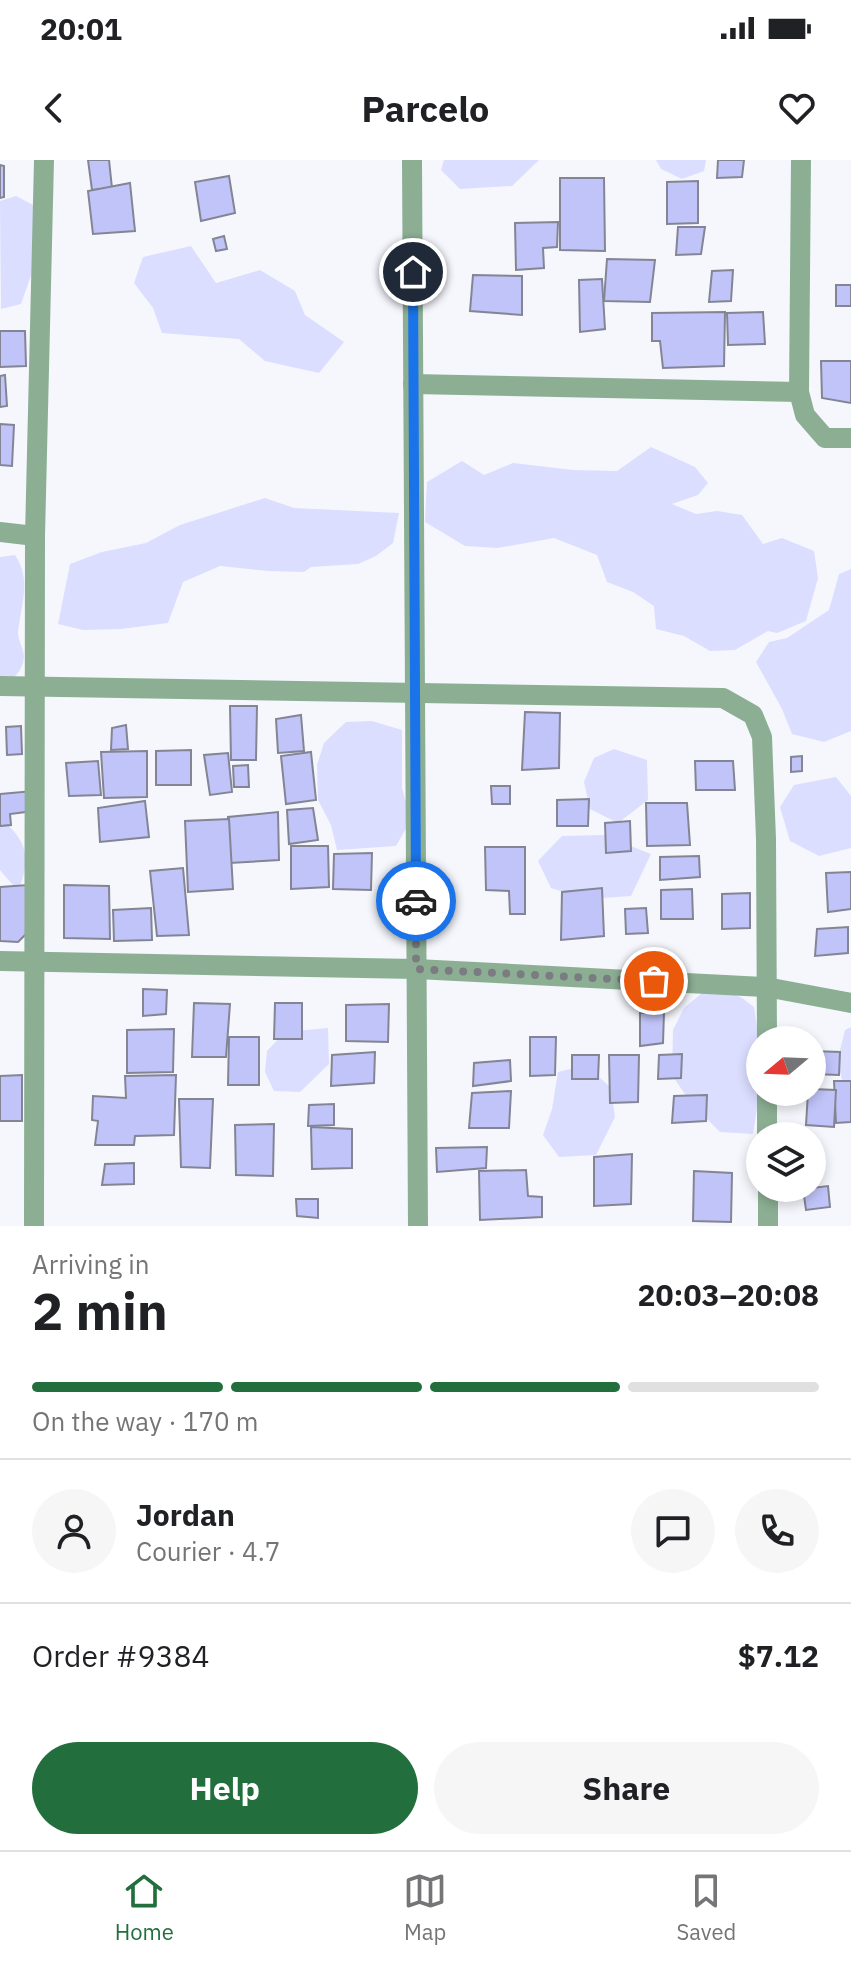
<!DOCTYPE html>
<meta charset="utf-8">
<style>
:root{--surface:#fff;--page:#f6f6f6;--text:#202124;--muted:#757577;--line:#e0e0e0;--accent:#226f3d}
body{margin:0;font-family:"IBM Plex Sans",sans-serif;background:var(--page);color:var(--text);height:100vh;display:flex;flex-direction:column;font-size:30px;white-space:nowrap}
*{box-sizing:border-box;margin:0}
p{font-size:26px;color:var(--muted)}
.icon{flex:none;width:44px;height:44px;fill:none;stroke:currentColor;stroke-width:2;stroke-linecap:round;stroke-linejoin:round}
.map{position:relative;height:1066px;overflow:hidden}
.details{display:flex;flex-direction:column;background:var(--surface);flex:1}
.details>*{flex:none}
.needle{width:52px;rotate:251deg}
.buttons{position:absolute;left:746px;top:866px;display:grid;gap:16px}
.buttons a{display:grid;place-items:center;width:80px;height:80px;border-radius:50%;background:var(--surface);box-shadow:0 4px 12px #0003;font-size:40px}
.pin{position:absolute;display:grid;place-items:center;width:68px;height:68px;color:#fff;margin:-34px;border:4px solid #fff;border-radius:50%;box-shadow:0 2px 8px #0007}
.courier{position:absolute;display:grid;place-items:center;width:80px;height:80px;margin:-40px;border:6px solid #1a73e8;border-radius:50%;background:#fff;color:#222;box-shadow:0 2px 10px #0007}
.summary em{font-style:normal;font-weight:800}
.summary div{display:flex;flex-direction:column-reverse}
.summary{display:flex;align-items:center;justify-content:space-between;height:136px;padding:0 32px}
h1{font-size:52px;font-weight:800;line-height:60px}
.bar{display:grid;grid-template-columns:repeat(4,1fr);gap:12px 8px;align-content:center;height:96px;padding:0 32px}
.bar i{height:10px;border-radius:6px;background:var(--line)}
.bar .current{background:var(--accent)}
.bar p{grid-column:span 4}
.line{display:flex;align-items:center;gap:20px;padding:0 32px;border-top:2px solid var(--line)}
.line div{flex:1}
.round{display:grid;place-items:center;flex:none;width:84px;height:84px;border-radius:42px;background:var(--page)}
.primary-button{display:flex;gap:16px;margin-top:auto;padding:16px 32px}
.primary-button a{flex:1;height:92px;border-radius:48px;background:var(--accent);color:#fff;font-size:32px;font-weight:800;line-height:92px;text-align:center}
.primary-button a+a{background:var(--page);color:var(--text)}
.status{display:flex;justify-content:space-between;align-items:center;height:56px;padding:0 40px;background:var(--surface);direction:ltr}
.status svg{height:22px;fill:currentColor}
header{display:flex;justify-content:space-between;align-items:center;height:104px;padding:0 32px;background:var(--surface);font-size:36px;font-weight:800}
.dock{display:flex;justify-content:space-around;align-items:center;height:112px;border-top:2px solid var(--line);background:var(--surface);font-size:22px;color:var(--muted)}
.dock a{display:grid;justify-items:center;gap:4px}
.dock .current{color:var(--accent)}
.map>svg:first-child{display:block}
</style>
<div class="status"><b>20:01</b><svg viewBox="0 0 49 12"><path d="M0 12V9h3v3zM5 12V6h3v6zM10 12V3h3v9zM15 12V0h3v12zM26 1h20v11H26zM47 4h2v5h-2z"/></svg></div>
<header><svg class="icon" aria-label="back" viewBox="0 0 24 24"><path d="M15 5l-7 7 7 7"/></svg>Parcelo<svg class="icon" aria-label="heart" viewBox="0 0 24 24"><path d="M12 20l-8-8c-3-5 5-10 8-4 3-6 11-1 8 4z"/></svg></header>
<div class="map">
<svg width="851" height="1066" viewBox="0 0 851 1066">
<rect width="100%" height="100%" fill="#f6f7fd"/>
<!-- green -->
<g fill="#dbdeff">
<path d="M444,0H539L512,26L460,29L441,10Z"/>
<path d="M656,0H706L704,11L682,19L661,9Z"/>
<path d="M16,36L35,46L33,110L21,144L1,149L0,41Z"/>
<path d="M191,86L216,123L260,110L295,131L305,155L344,182L319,213L265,201L239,179L162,173L153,148L134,123L143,97Z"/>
<path d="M651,287L695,307L708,323L698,335L672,344L696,354L717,351L742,355L763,384L782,378L814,391L818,418L806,461L777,473L768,471L735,490L710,491L684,476L656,469L654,446L633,432L607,422L597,395L554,378L498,388L465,386L425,362L427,322L462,301L484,315L513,303L573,310L617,311Z"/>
<path d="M265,338L294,348L399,353L393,383L376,396L358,404L311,407L304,412L268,411L220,406L183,422L168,463L121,469L83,470L58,464L70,404L102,392L146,383L180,365Z"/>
<path d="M15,395C32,420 21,445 18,473C18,481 24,489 24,497C23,511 13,519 3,526L0,525V397Z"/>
<path d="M851,409V571L824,582L792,574L782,549L756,502L769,482L787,478L829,450L839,414Z"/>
<path d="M372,561L402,570V628L411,660L396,686L337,690L331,665L318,640L317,605L324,583L346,562Z"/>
<path d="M614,589L647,600L648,640L618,663L590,649L584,622L594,598Z"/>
<path d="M836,617L851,636V688L819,696L790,681L780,647L794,625Z"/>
<path d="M0,658C27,681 32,697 18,731L0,710Z"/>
<path d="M603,675L651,694L631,736L588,739L551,728L538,701L562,676Z"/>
<path d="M713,824L742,838L754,847L759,880L760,929L753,974L720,972L691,943L672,915L673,870L684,848Z"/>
<path d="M851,867V933L846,932L837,902L845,870Z"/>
<path d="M328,868L329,904L300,932L274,931L265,912L267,891L285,872Z"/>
<path d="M586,905L611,928L615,957L596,995L559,997L543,975L552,949L558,912Z"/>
</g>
<!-- building -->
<g fill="#c1c4f9" stroke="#838594" stroke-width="2">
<path d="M88,0H109L112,28L92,30Z"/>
<path d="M718,0H744L742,17L717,18Z"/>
<path d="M0,5L4,6V37L0,38Z"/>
<path d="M229,16L235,53L201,61L195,22Z"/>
<path d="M560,18H604L605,91L560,90Z"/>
<path d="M698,21V63L667,64V22Z"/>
<path d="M130,23L135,71L93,74L88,31Z"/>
<path d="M558,62L557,87L543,88L544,108L516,110L515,63Z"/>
<path d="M678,67H705L701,94L676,95Z"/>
<path d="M224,76L227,89L216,91L213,79Z"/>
<path d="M607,99L655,100L650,142L604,141Z"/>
<path d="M733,110L731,141L709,142L712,111Z"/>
<path d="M473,115L522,116V155L470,151Z"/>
<path d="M602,119L605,169L580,172L579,120Z"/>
<rect x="836" y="125" width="15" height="21"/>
<path d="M725,152L724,206L663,208L660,181H652V153Z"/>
<path d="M763,152L765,184L728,185L727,153Z"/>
<path d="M0,171H25L26,206L0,207Z"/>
<path d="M821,201H851V243L822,238Z"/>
<path d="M5,215L7,246L0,247V216Z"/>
<path d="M0,264L14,265L12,306L0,305Z"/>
<path d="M230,546H257L256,600H231Z"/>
<path d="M525,552L560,553L559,608L522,610Z"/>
<path d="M301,555L304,591L278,593L276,559Z"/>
<path d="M126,565L128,589L111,590L112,568Z"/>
<path d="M21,566L22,594L7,595L6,567Z"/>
<path d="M191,590V625H156V591Z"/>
<path d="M147,591V637L104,638L101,592Z"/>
<path d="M311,592L316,640L286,644L281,596Z"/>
<path d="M228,593L232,632L210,635L204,595Z"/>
<path d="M802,596V611L791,612V597Z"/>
<path d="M98,601L101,635L69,636L66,603Z"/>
<path d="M695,601H733L735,630H696Z"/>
<path d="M248,605L249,627H234L233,606Z"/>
<path d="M491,626H510V644H492Z"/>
<path d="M33,631V651L10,654L11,665L0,666V634Z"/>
<path d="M589,639L588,666H557V640Z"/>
<path d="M145,641L149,677L100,682L98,648Z"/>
<path d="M646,643H687L690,685L647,686Z"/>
<path d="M313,648L318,680L289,684L287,650Z"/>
<path d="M278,652L279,700L230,703L228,657Z"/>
<path d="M229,659L233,729L188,732L185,661Z"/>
<path d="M630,661L631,691L606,693L605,663Z"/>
<path d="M291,686H328L329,727L291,729Z"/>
<path d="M485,687H525V754H510L509,731L486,730Z"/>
<path d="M372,693L371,730L333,729L334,694Z"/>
<path d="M699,696L700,717L660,720V697Z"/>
<path d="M183,708L189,775L157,776L150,711Z"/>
<path d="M851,712V749L828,752L826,713Z"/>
<path d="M28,725L29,771L18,782L0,781V727Z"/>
<path d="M64,725L109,726L110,779L64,778Z"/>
<path d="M602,728L604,776L561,780L562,732Z"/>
<path d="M692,729L693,759H661V730Z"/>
<path d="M750,733V768L722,769V734Z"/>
<path d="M151,748L152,780L114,781L113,750Z"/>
<path d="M646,748L648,773L626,774L625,749Z"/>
<path d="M848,767V793L815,796L817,769Z"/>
<path d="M143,829L167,830L166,854L143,856Z"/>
<path d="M194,843L230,844L226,897H192Z"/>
<path d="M275,843H302V879H274Z"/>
<path d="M389,844L388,882L346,881V845Z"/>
<path d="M664,852L663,883L640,886V853Z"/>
<path d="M174,869L173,912L127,913V870Z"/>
<path d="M229,877H259V925H228Z"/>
<path d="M530,877H556L555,915L530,916Z"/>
<path d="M812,891L840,892L839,915L812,914Z"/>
<path d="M375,892L374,923L331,926L332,895Z"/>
<path d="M682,894L681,918L658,919L659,895Z"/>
<path d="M572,895H599L598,919H572Z"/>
<path d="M609,895H639L638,942L610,943Z"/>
<path d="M510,900L511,921L473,926L474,903Z"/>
<path d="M22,915V961H0V916Z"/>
<path d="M176,915L174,975L135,976L134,985H95L98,961L92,960L93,936L126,938L125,916Z"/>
<path d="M834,921H851V962L836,963Z"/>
<path d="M812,929L836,930L834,967L806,965L808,932H812Z"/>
<path d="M511,931L509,968H469L472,933Z"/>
<path d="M707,935L706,961L672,963L674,936Z"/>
<path d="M179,939H213L210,1008L181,1007Z"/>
<path d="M334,944V965L308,966L309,945Z"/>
<path d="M274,964L273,1016L236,1015L235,965Z"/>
<path d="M311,967L352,969V1008L312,1009Z"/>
<path d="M487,987L486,1008L437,1012L436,988Z"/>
<path d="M632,994L631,1044L594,1046V997Z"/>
<path d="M134,1003V1024L102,1025L105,1004Z"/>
<path d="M526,1010L528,1036L542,1037V1057L480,1060L479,1011Z"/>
<path d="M694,1011L732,1013L731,1062L693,1061Z"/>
<path d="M828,1026L830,1047L806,1050L803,1029Z"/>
<path d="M296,1039H318V1058L297,1056Z"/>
</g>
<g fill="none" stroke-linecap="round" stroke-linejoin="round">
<!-- street -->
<g stroke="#8caf94" stroke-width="20">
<path d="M412,0L418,1066"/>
<path d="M801,0L799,232L805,255L825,278H851"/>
<path d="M413,224L799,232"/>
<path d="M0,372L35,376"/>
<path d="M0,526L723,538L753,555L762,577L766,679L767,880"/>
<path d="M0,801L416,809L766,827L851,843"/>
<path d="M767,932V976"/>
<path d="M768,1028V1066"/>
<path d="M34,1066L35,376L44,0"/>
</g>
</g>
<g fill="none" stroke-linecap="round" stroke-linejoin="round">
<!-- done -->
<path stroke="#7b7c82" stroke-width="8" stroke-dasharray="0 14.4" d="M416,741V809L654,821"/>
<!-- route -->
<path stroke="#1a73e8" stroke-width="10" d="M413,112L416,741"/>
</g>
</svg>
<div class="buttons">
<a><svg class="needle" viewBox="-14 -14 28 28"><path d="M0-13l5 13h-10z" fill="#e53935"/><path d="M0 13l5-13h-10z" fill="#757577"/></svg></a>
<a><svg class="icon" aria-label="layers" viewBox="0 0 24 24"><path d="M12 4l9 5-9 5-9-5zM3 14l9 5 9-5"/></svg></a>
</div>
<div class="pin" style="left:654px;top:821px;background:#ea580c"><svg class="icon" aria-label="bag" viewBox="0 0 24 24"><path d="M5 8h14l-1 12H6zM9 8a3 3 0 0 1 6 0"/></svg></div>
<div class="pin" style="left:413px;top:112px;background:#1f2937"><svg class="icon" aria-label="home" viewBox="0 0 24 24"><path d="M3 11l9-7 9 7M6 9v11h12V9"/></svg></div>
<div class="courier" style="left:416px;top:741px"><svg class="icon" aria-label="car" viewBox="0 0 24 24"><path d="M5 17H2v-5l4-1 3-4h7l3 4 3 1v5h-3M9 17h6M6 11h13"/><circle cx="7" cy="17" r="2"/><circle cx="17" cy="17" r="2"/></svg></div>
</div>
<section class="details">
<div class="summary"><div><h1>2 min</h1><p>Arriving in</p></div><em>20:03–20:08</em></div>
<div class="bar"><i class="current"></i><i class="current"></i><i class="current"></i><i></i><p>On the way · 170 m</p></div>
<div class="line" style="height:144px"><a class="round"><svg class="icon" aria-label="person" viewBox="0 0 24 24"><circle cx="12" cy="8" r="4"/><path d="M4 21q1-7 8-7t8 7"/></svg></a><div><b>Jordan</b><p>Courier · 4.7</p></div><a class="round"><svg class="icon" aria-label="chat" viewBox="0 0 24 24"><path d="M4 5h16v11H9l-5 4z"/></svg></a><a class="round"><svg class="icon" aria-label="phone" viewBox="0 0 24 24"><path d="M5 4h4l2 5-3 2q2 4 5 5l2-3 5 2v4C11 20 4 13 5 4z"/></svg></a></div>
<div class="line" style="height:104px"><div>Order #9384</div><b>$7.12</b></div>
<div class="primary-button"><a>Help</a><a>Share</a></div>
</section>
<nav class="dock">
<a class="current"><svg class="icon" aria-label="home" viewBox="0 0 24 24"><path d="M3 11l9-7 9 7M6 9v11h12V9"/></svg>Home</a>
<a><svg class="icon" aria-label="map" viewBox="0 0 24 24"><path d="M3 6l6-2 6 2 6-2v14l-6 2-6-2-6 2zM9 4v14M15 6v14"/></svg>Map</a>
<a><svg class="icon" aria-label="saved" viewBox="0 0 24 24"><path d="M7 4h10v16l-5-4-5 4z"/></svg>Saved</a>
</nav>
